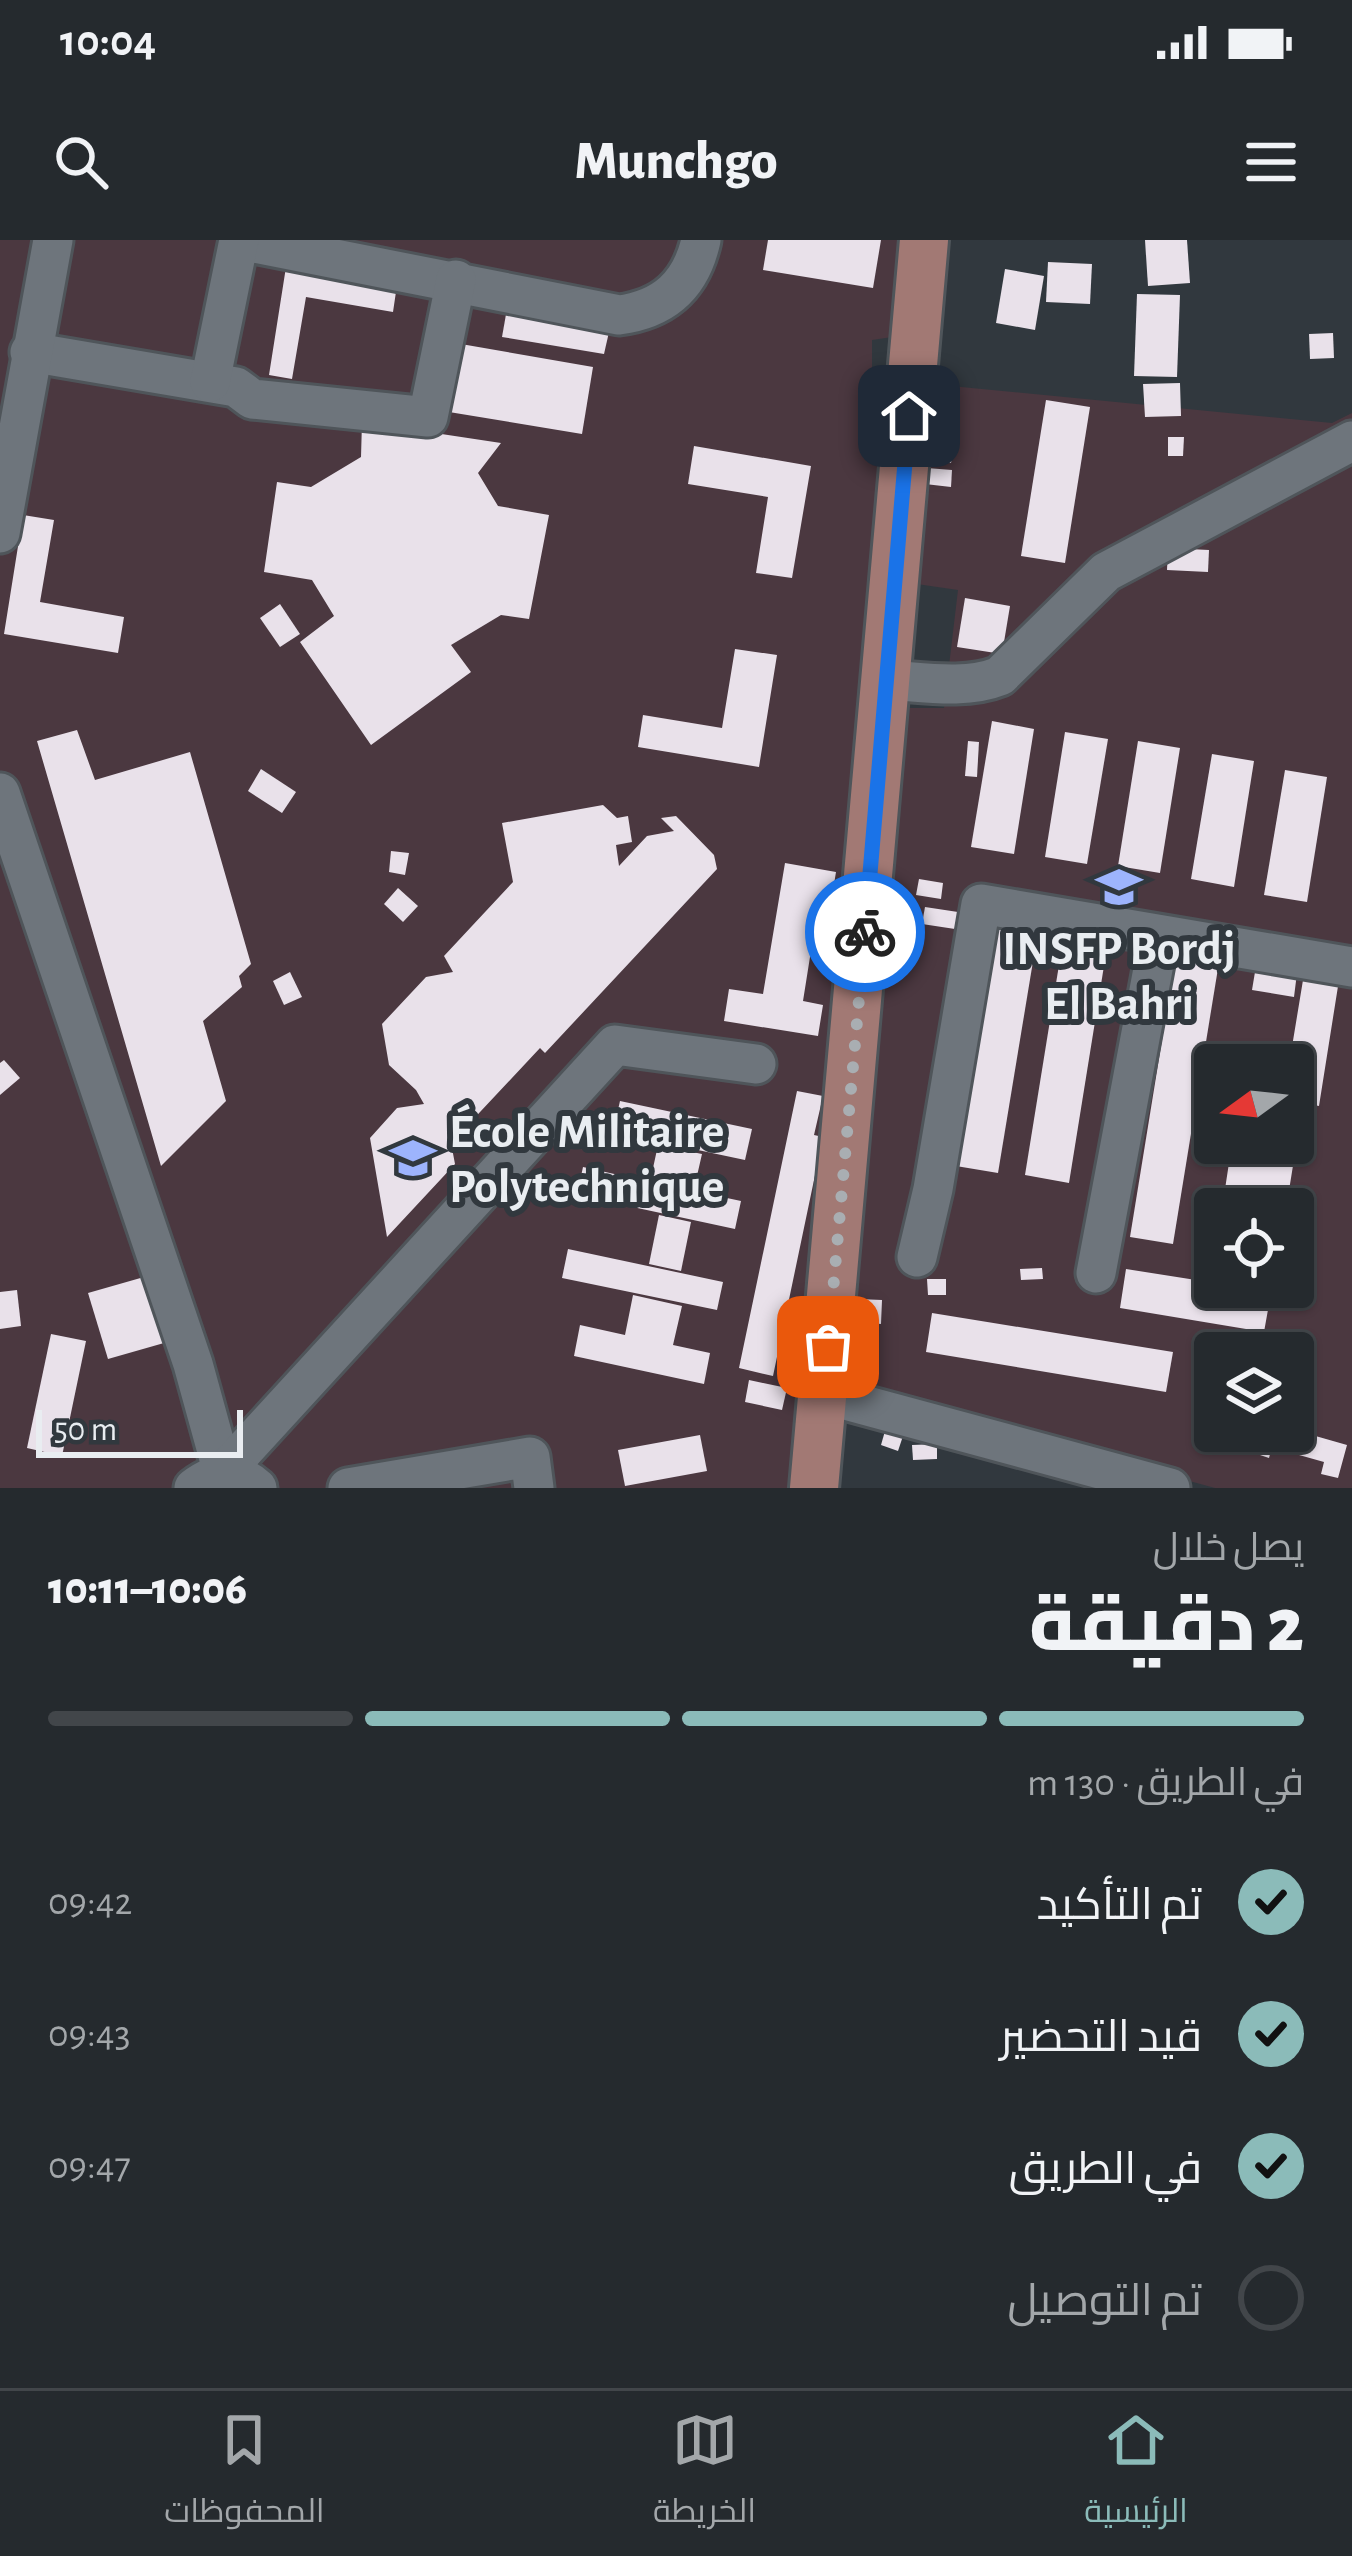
<!DOCTYPE html>
<html lang="ar">
<meta charset="utf-8">
<style>
:root{--surface:#252a2e;--page:#2d3236;--text:#f1f3f6;--muted:#a3a7aa;--line:#42464a;--accent:#8bbbb9}
body{margin:0;font-family:"Alegreya Sans",Cairo,sans-serif;background:var(--page);color:var(--text);direction:rtl;height:100vh;display:flex;flex-direction:column;font-size:45px;white-space:nowrap}
*{box-sizing:border-box;margin:0}
p{font-size:39px;color:var(--muted)}
.icon{flex:none;width:66px;height:66px;fill:none;stroke:currentColor;stroke-width:2;stroke-linecap:round;stroke-linejoin:round}
.map{position:relative;height:1248px;overflow:hidden;direction:ltr}
.details{display:flex;flex-direction:column;background:var(--surface);flex:1}
.details>*{flex:none}
.needle{width:78px;rotate:255deg}
.buttons{position:absolute;left:1194px;top:804px;display:grid;gap:24px}
.buttons a{display:grid;place-items:center;width:120px;height:120px;border-radius:12px;background:var(--surface);box-shadow:0 3px 9px #0004,0 0 0 3px var(--line);font-size:60px}
.scale{position:absolute;left:36px;bottom:30px;width:207px;box-sizing:border-box;padding-left:12px;border:6px solid #e9edf1;border-top:0;font-size:33px;line-height:42px;white-space:nowrap;color:#e9edf1;-webkit-text-stroke:9px #31383e;paint-order:stroke}
.pin{position:absolute;display:grid;place-items:center;width:102px;height:102px;color:#fff;margin:-51px;border-radius:24px;box-shadow:0 6px 18px #0006}
.courier{position:absolute;display:grid;place-items:center;width:120px;height:120px;margin:-60px;border:9px solid #1a73e8;border-radius:50%;background:#fff;color:#222;box-shadow:0 3px 15px #0007}
.overview em{font-style:normal;font-weight:800}
.overview div{display:flex;flex-direction:column-reverse}
.overview{display:flex;align-items:center;justify-content:space-between;height:204px;padding:0 48px}
h1{font-size:78px;font-weight:800;line-height:90px}
.bar{display:grid;grid-template-columns:repeat(4,1fr);gap:18px 12px;align-content:center;height:144px;padding:0 48px}
.bar i{height:15px;border-radius:9px;background:var(--line)}
.bar .on{background:var(--accent)}
.bar p{grid-column:span 4}
ol{padding:0 48px;list-style:none}
li{display:flex;align-items:center;gap:36px;height:132px}
li p{margin-inline-start:auto}
li .icon{padding:12px;border-radius:50%;background:var(--accent);color:#111;stroke-width:4}
li:last-child{color:var(--muted)}
li i{width:66px;height:66px;border:6px solid var(--line);border-radius:50%}
.status{display:flex;justify-content:space-between;align-items:center;height:84px;padding:0 60px;background:var(--surface);direction:ltr}
.status svg{height:33px;fill:currentColor}
header{display:flex;justify-content:space-between;align-items:center;height:156px;padding:0 48px;background:var(--surface);font-size:54px;font-weight:800}
.tabs{display:flex;justify-content:space-around;align-items:center;height:168px;border-top:3px solid var(--line);background:var(--surface);font-size:33px;color:var(--muted)}
.tabs a{display:grid;justify-items:center;gap:6px}
.tabs .on{color:var(--accent)}
.map>svg:first-child{display:block}
</style>
<div class="status"><b>10:04</b><svg viewBox="0 0 49 12"><path d="M0 12V9h3v3zM5 12V6h3v6zM10 12V3h3v9zM15 12V0h3v12zM26 1h20v11H26zM47 4h2v5h-2z"/></svg></div>
<header><svg class="icon" aria-label="menu" viewBox="0 0 24 24"><path d="M4 6h16M4 12h16M4 18h16"/></svg>Munchgo<svg class="icon" aria-label="search" viewBox="0 0 24 24"><circle cx="10" cy="10" r="6"/><path d="M15 15l6 6"/></svg></header>
<div class="map">
<svg width="1352" height="1248" viewBox="0 0 1352 1248">
<rect width="100%" height="100%" fill="#31383e"/>
<!-- education -->
<g fill="#4b3840" fill-rule="evenodd">
<path d="M0,0H907L899,96L872,100V128L888,144L795,1248H0Z"/>
<path d="M930,144L1332,183L1352,173V1248H1215L843,1146L901,468H944L958,350L910,343ZM1215,825H1293V903H1215ZM1215,969H1293V1047H1215ZM1215,1113H1293V1191H1215Z"/>
</g>
<!-- building -->
<g fill="#e9e1ea">
<path d="M768,0H881L873,48L763,30Z"/>
<path d="M1145,0H1187L1190,43L1148,46Z"/>
<path d="M1048,22L1092,24L1090,64L1046,62Z"/>
<path d="M286,27L397,45L393,72L306,57L292,139L269,135Z"/>
<path d="M1005,29L1044,36L1035,90L996,83Z"/>
<path d="M1137,54L1180,55L1177,137L1134,136Z"/>
<path d="M508,63L609,92L604,114L502,97Z"/>
<path d="M1333,93L1334,118L1310,119L1309,94Z"/>
<path d="M461,104L593,127L582,194L449,172Z"/>
<path d="M1180,143L1181,176L1145,177L1143,144Z"/>
<path d="M1046,160L1090,167L1065,323L1021,316Z"/>
<path d="M932,179L959,184L951,223L925,218Z"/>
<path d="M362,182L501,203L478,233L498,266L549,275L529,379L501,375L451,405L471,432L371,505L300,402L334,376L312,340L264,332L277,242L311,247L361,217Z"/>
<path d="M1168,197H1184L1183,216H1168Z"/>
<path d="M694,206L811,226L792,338L756,333L768,257L688,244Z"/>
<path d="M927,228L952,230L951,247L925,244Z"/>
<path d="M23,275L54,280L40,362L124,377L118,413L4,394Z"/>
<path d="M1168,308L1209,310L1208,332L1167,330Z"/>
<path d="M965,358L1010,366L1002,414L957,407Z"/>
<path d="M280,364L300,394L280,407L260,378Z"/>
<path d="M735,409L777,415L759,527L638,507L643,475L722,488Z"/>
<path d="M992,481L1034,489L1014,614L971,607Z"/>
<path d="M77,490L95,540L190,512L251,724L239,736L242,747L203,781L226,861L161,926L37,501Z"/>
<path d="M1065,492L1108,499L1087,624L1045,617Z"/>
<path d="M968,501L979,502L977,537L965,536Z"/>
<path d="M1138,501L1180,508L1160,633L1118,626Z"/>
<path d="M1212,514L1254,521L1234,647L1191,639Z"/>
<path d="M261,529L296,552L282,573L248,551Z"/>
<path d="M1285,530L1327,537L1307,662L1264,655Z"/>
<path d="M603,565L617,578L628,576L632,602L616,605L619,626L647,596L674,591L661,578L676,576L714,615L717,629L545,813L540,808L451,903L455,924L387,997L370,898L397,868L424,864L416,850L389,825L382,784L426,737L453,732L444,716L513,642L502,583Z"/>
<path d="M391,611L409,613L405,635L389,632Z"/>
<path d="M785,623L836,632L829,675L817,673L803,761L823,765L818,796L724,781L729,749L763,754Z"/>
<path d="M919,639L943,643L941,659L916,655Z"/>
<path d="M398,648L418,666L403,682L384,664Z"/>
<path d="M925,667L958,672L955,689L922,684Z"/>
<path d="M996,678L1039,685L998,933L956,926Z"/>
<path d="M1064,694L1108,701L1069,943L1025,935Z"/>
<path d="M1177,708L1220,716L1173,1004L1130,997Z"/>
<path d="M1256,726L1297,733L1294,757L1252,750Z"/>
<path d="M290,732L302,757L284,765L273,741Z"/>
<path d="M1304,734L1339,740L1319,866L1293,861V825H1289Z"/>
<path d="M4,820L20,838L0,855V823Z"/>
<path d="M797,851L823,856L814,895L823,897L773,1136L739,1128Z"/>
<path d="M620,861L752,889L745,920L613,892Z"/>
<path d="M1293,875L1301,876L1286,969H1222L1232,903H1293Z"/>
<path d="M658,905L702,914L694,949L666,945L741,961L735,989L577,955L583,927L650,942Z"/>
<path d="M659,975L691,982L681,1031L649,1024Z"/>
<path d="M568,1009L723,1042L717,1070L562,1038Z"/>
<path d="M1042,1028L1043,1039L1021,1040L1020,1029Z"/>
<path d="M1126,1029L1215,1043V1047L1271,1053L1264,1092L1120,1068Z"/>
<path d="M144,1037L164,1103L108,1119L88,1053Z"/>
<path d="M927,1039H946V1055H928Z"/>
<path d="M17,1050L21,1086L0,1089V1052Z"/>
<path d="M633,1055L682,1066L673,1105L710,1113L704,1144L574,1116L580,1085L625,1095Z"/>
<path d="M858,1059L882,1060L881,1084L870,1083V1106H841L840,1081H857Z"/>
<path d="M932,1073L1173,1112L1166,1152L926,1112Z"/>
<path d="M51,1094L86,1101L62,1216L27,1208Z"/>
<path d="M749,1140L787,1148L782,1170L745,1162Z"/>
<path d="M885,1191L903,1196L898,1211L881,1205Z"/>
<path d="M1217,1191H1276L1269,1218L1257,1214L1260,1204Z"/>
<path d="M1298,1191L1347,1205L1338,1238L1321,1234L1324,1222L1292,1213Z"/>
<path d="M700,1195L707,1231L625,1246L618,1210Z"/>
<path d="M937,1204V1219L913,1220L912,1205Z"/>
</g>
<g fill="none" stroke-linecap="round" stroke-linejoin="round">
<!-- minor casing -->
<g stroke="#4f555a" stroke-width="45">
<g id="minor">
<path d="M239,0L619,75C664,69 691,45 701,0"/>
<path d="M30,112L236,147L252,159L428,177L456,40"/>
<path d="M210,142L239,0"/>
<path d="M0,293L53,0"/>
<path d="M887,440C923,442 965,450 1000,436L1106,332L1352,201"/>
<path d="M0,553L193,1124L223,1233"/>
<path d="M917,1017L933,949L981,664L1352,727"/>
<path d="M1096,1033L1159,697"/>
<path d="M823,1154L1170,1248"/>
<path d="M223,1233L615,805L756,824"/>
<path d="M194,1248C216,1231 236,1229 257,1248"/>
<path d="M348,1248L530,1217L534,1248"/>
</g>
</g>
<!-- major casing -->
<g stroke="#4f555a" stroke-width="54">
<path id="major" d="M814,1248L924,0"/>
</g>
<!-- minor -->
<use href="#minor" stroke="#6e757c" stroke-width="39"/>
<!-- major -->
<use href="#major" stroke="#a27974" stroke-width="48"/>
</g>
<g fill="none" stroke-linecap="round" stroke-linejoin="round">
<!-- done -->
<path stroke="#a9aeb2" stroke-width="12" stroke-dasharray="0 21.6" d="M828,1107L865,692"/>
<!-- route -->
<path stroke="#1a73e8" stroke-width="15" d="M865,692L909,176"/>
</g>
<!-- icons -->
<defs>
<g id="university-bare" transform="scale(3.6)"><path d="M0-5L7-2L0 1L-7-2ZM-4 1L0 2.5L4 1V4Q0 6-4 4Z" fill="#9db4fd" stroke="#31383e" stroke-width="2.5" paint-order="stroke"/></g>
</defs>
<g fill-rule="evenodd">
<use href="#university-bare" x="1119" y="647"/>
<use href="#university-bare" x="413" y="918"/>
</g>
<g text-anchor="middle" stroke-width="12" stroke-linejoin="round" paint-order="stroke">
<!-- poi labels -->
<g font-size="48" font-weight="bold" fill="#e9edf1" stroke="#31383e">
<text x="1119" y="724">INSFP Bordj<tspan x="1119" dy="55">El Bahri</tspan></text>
<text x="449" y="907" text-anchor="start">École Militaire<tspan x="449" dy="55">Polytechnique</tspan></text>
</g>
</g>
</svg>
<div class="buttons">
<a><svg class="needle" viewBox="-14 -14 28 28"><path d="M0-13l5 13h-10z" fill="#e53935"/><path d="M0 13l5-13h-10z" fill="#a3a7aa"/></svg></a>
<a><svg class="icon" aria-label="locate" viewBox="0 0 24 24"><circle cx="12" cy="12" r="6"/><path d="M12 2v4M12 18v4M2 12h4M18 12h4"/></svg></a>
<a><svg class="icon" aria-label="layers" viewBox="0 0 24 24"><path d="M12 4l9 5-9 5-9-5zM3 14l9 5 9-5"/></svg></a>
</div>
<div class="scale">50 m</div>
<div class="pin" style="left:828px;top:1107px;background:#ea580c"><svg class="icon" aria-label="bag" viewBox="0 0 24 24"><path d="M5 8h14l-1 12H6zM9 8a3 3 0 0 1 6 0"/></svg></div>
<div class="pin" style="left:909px;top:176px;background:#1f2937"><svg class="icon" aria-label="home" viewBox="0 0 24 24"><path d="M3 11l9-7 9 7M6 9v11h12V9"/></svg></div>
<div class="courier" style="left:865px;top:692px"><svg class="icon" aria-label="bike" viewBox="0 0 24 24"><circle cx="6" cy="16" r="4"/><circle cx="18" cy="16" r="4"/><path d="M6 16l4-8h5l3 8M10 8l3 8H6M13 5h3"/></svg></div>
</div>
<section class="details">
<div class="overview"><div><h1>2 دقيقة</h1><p>يصل خلال</p></div><em>10:06–10:11</em></div>
<div class="bar"><i class="on"></i><i class="on"></i><i class="on"></i><i></i><p>في الطريق · 130 m</p></div>
<ol>
<li><svg class="icon" aria-label="check" viewBox="0 0 24 24"><path d="M5 12l5 5 9-10"/></svg>تم التأكيد<p>09:42</p></li>
<li><svg class="icon" aria-label="check" viewBox="0 0 24 24"><path d="M5 12l5 5 9-10"/></svg>قيد التحضير<p>09:43</p></li>
<li><svg class="icon" aria-label="check" viewBox="0 0 24 24"><path d="M5 12l5 5 9-10"/></svg>في الطريق<p>09:47</p></li>
<li><i></i>تم التوصيل</li>
</ol>
</section>
<nav class="tabs">
<a class="on"><svg class="icon" aria-label="home" viewBox="0 0 24 24"><path d="M3 11l9-7 9 7M6 9v11h12V9"/></svg>الرئيسية</a>
<a><svg class="icon" aria-label="map" viewBox="0 0 24 24"><path d="M3 6l6-2 6 2 6-2v14l-6 2-6-2-6 2zM9 4v14M15 6v14"/></svg>الخريطة</a>
<a><svg class="icon" aria-label="saved" viewBox="0 0 24 24"><path d="M7 4h10v16l-5-4-5 4z"/></svg>المحفوظات</a>
</nav>
